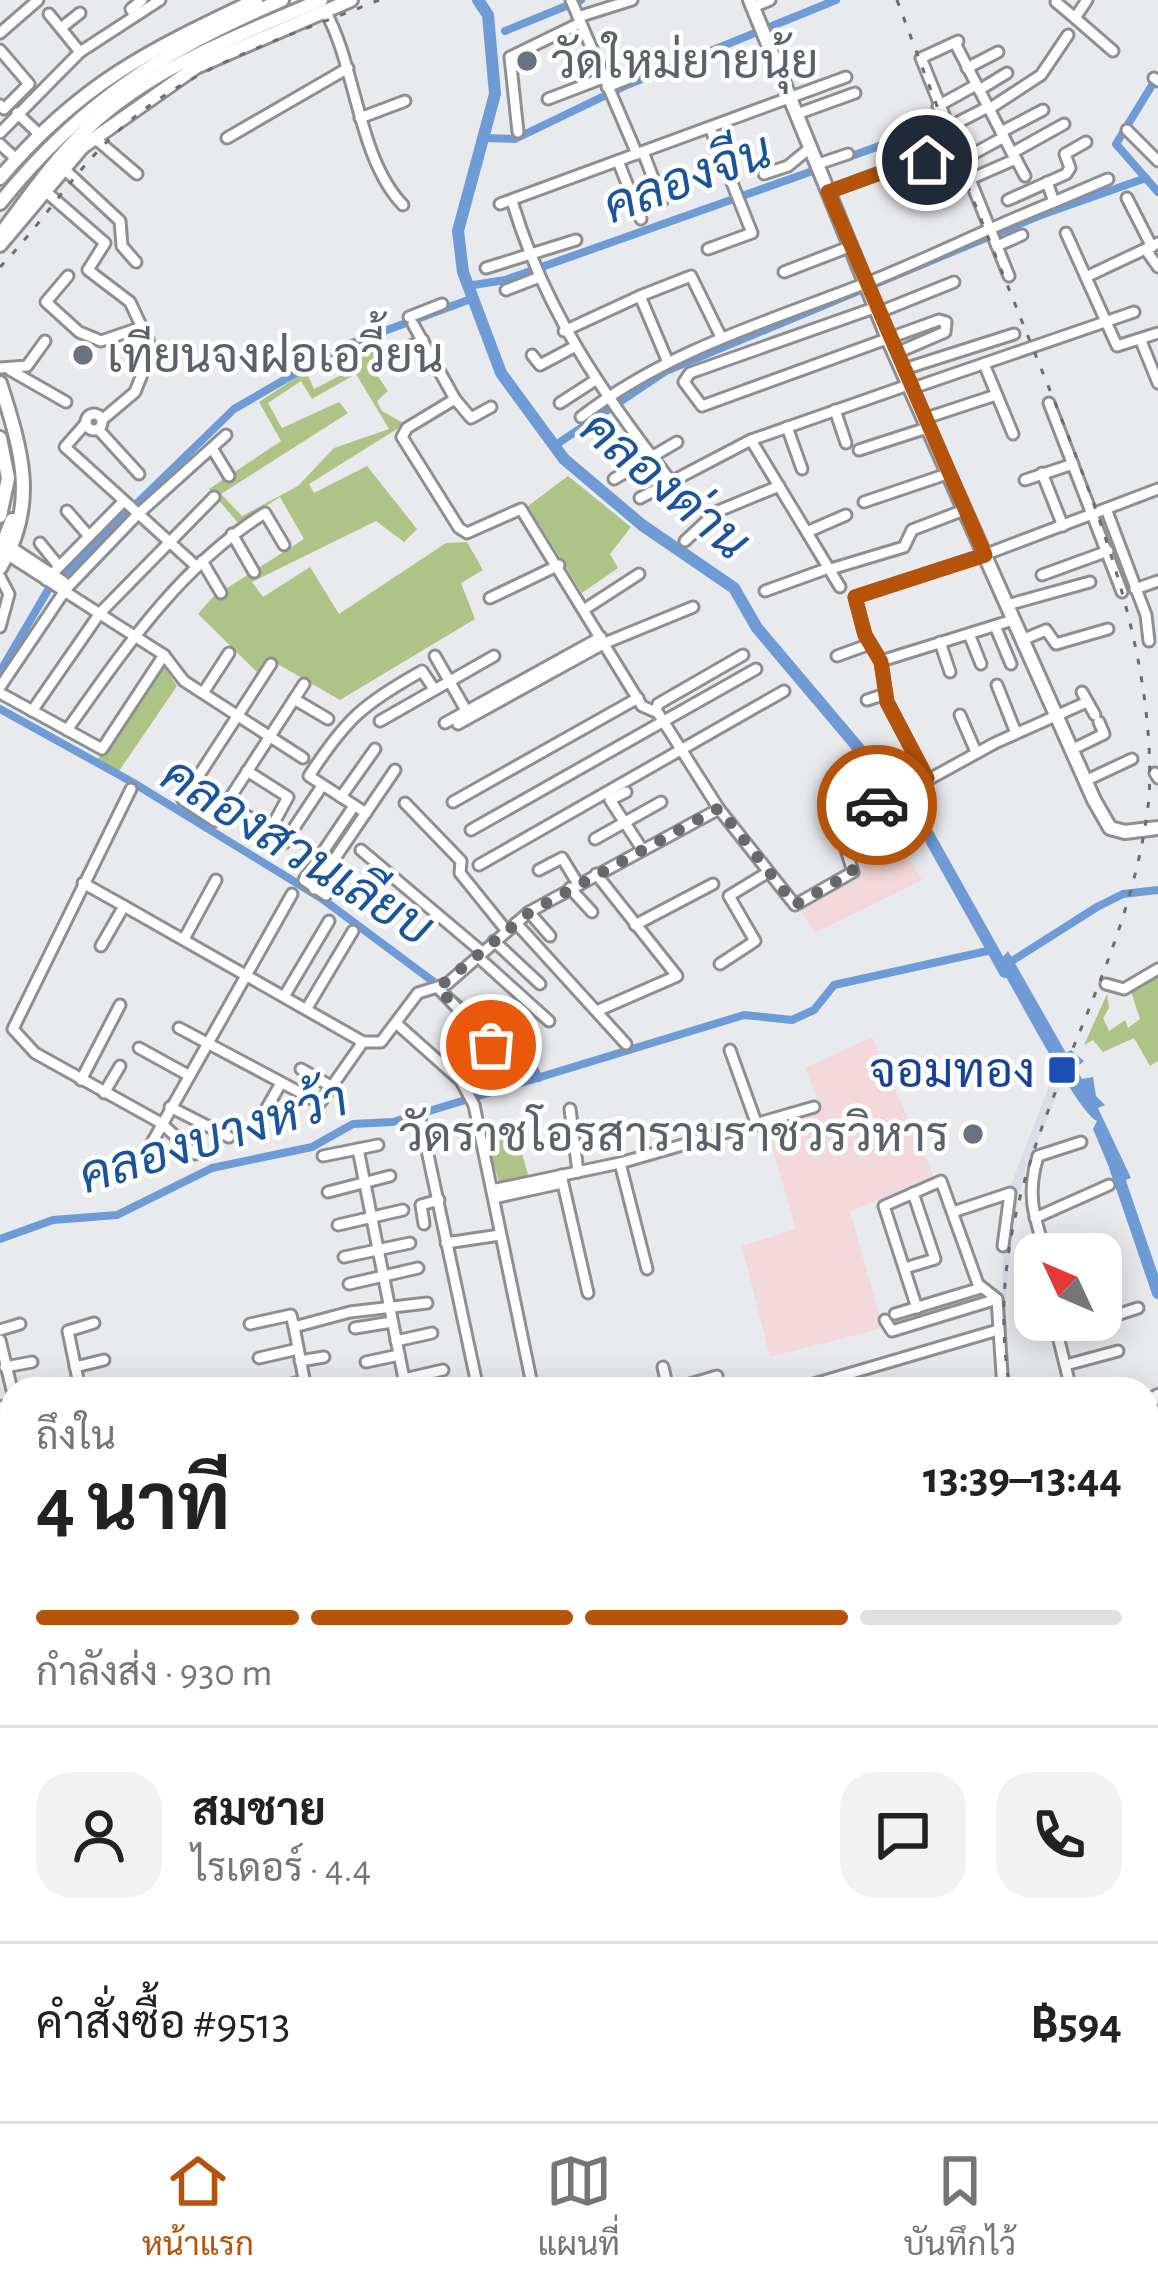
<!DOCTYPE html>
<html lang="th">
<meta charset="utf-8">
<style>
:root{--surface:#fff;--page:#f2f2f2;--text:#222;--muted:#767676;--line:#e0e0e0;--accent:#b45309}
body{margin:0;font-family:"Alegreya Sans",Sarabun,sans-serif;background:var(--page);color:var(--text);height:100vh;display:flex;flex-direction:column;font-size:45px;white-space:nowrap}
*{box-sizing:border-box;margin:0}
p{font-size:39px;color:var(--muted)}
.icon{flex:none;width:66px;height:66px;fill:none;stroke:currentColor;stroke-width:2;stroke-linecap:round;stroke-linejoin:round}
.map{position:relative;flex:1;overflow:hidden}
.details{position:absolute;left:0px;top:1377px;width:1158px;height:744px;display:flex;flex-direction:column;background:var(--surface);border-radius:36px 36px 0 0;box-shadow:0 6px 30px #0003}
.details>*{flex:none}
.needle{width:78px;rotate:314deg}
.tools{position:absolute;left:1014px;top:1233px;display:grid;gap:24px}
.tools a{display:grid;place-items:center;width:108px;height:108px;border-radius:24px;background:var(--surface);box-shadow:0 6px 30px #0003;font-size:60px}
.pin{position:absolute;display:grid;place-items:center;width:102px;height:102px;color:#fff;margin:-51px;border:6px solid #fff;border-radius:50%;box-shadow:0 3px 12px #0007}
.courier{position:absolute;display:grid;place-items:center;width:120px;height:120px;margin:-60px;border:9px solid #b45309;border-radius:50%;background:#fff;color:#222;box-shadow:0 3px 15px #0007}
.head em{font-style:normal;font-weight:700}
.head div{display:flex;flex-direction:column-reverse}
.head{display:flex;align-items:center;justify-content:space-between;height:204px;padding:0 36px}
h1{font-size:78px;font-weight:700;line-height:90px}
.bar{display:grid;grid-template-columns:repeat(4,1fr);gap:18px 12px;align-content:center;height:144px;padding:0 36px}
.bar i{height:15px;border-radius:9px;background:var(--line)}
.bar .on{background:var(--accent)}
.bar p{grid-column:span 4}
.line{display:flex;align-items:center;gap:30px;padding:0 36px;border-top:3px solid var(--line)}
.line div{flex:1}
.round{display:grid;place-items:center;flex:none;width:126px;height:126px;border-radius:36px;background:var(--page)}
.tab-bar{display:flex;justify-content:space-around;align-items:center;height:168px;border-top:3px solid var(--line);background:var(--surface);font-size:33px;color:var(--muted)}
.tab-bar a{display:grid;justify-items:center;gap:6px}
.tab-bar .on{color:var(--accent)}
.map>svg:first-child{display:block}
</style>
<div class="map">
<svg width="1158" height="2121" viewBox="0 0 1158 2121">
<rect width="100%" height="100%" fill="#e9eaed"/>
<!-- built -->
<path fill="#d9dee8" d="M1054,1073L1063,1080L1026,1168L1012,1229L1006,1303L1010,1389L1000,1326L1007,1195Z"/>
<!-- education -->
<g fill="#f4d9dc">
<path d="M893,802L926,844L907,856L922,880L815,933L798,907L864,870L847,830Z"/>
<path d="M872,1037L934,1177L850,1211L883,1328L770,1357L742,1246L796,1229L767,1130L821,1109L805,1068Z"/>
</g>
<!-- green -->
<g fill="#adc486" fill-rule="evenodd">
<path d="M375,341L389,365L377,375L388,391L377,401L382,411L405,424L309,484L314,493L367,466L417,529L404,542L376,521L252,582L263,597L310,567L339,614L446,543L467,542L483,570L461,583L475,619L340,700L267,658L257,672L198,614L213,597L304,539L280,497L239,524L209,489L281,441L259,402L306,371L314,389L349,371L342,352ZM356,374L389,429L334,448L298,486L242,516L221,494L348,413L339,402L282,428L268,403L301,381L312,399Z"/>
<path d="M568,476L631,527L610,554L618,568L582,593L528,506Z"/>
<path d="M162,663L177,686L119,771L98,759Z"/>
<path d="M1158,972V1061L1150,1066L1134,1038L1103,1052L1093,1040L1084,1045L1107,994L1109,1008L1103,1018L1109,1031L1125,1020L1128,1028L1140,1019L1130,988Z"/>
<path d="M513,1124L530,1181L500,1185L484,1134Z"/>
</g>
<!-- water -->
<path fill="#6e9bd5" d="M1008,951L1066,1053L1071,1050L1084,1061L1076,1068L1082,1079L1093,1077L1096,1096L1105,1105L1098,1108L1131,1178L1116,1184L1093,1129L1097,1121C1078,1113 1015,991 998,963Z"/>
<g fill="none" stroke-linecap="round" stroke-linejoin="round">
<!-- canal -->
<g stroke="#6e9bd5" stroke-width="8">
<path d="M505,31L581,0"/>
<path d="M1157,77L1116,144L1158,192"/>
<path d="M482,138L515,139L627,85L836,0"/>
<path d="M846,158L929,128"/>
<path d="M467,286L505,280L821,168"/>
<path d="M554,446L666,371L1041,215L1146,178"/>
<path d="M0,672L48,590L234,409L341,347L471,299"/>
<path d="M0,709L132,782L321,898L442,988"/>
<path d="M1004,966L1097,907L1123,894L1158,890"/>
<path d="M453,998L532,1065L539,1078"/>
<path d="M0,1239L53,1220L117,1215L212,1168L312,1147L353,1124L393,1122L744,1015L792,1020L814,1010L834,985L992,950"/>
<path d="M0,1813L12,1807"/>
<path d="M1146,2008L1158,2005"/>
<path d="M879,2121L892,2109"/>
</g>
<!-- river -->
<g stroke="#6e9bd5" stroke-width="12">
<path d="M478,0L488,15L495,94L458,231L463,272L501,373L564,459L642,525L734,588L757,628L921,822L1005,972"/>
<path d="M1115,1167L1158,1293"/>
</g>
<!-- minor casing -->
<g stroke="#8e8f92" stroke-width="15">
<g id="minor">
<path d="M571,0L637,154"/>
<path d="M1056,2L1075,18L1087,0"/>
<path d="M753,7L770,0"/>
<path d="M325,11C356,65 358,159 403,205"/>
<path d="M49,14L80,52"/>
<path d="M135,16L131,9L142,0"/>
<path d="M578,17L632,0"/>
<path d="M1075,18L1113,51"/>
<path d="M61,28L80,13"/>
<path d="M0,33L38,0"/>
<path d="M958,41L921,58L1009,276"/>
<path d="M955,43L1012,153"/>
<path d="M0,50L29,84L4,109L0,105"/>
<path d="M731,66L770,51"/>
<path d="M967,68L998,52"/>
<path d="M1154,78L1158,81"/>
<path d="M607,87L627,79"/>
<path d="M979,90L1007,73"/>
<path d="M548,99L603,78"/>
<path d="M938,106L976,85"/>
<path d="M989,109L1041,75L1068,35"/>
<path d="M17,113L39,134"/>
<path d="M797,114L855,93"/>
<path d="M360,118L405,101"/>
<path d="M947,128L988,107"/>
<path d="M1127,130L1158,161"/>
<path d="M518,132L510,57L580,23"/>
<path d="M1001,132L1043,110"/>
<path d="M0,133L80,52L160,0"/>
<path d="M227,138L348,68"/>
<path d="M97,140L137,174"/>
<path d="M0,144L16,159"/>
<path d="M643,152L662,201"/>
<path d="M1016,159L1025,176"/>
<path d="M618,161L641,219"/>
<path d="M960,161L1004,137"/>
<path d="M818,164L848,154"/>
<path d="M62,167L120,221L122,246L136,262"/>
<path d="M764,174L788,166L811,147"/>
<path d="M968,180L1016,159L1012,153L1064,124"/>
<path d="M44,190L105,243L88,270L130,302L152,349L135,392L103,419"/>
<path d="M828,192L922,157L927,160"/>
<path d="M1127,198L1152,247"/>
<path d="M1008,200L1066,174L1070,168L1065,154L1086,142"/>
<path d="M512,201C544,309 602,393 670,480"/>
<path d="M1054,202L1108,179"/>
<path d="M500,204L846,77"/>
<path d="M1066,233L1117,346L1158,333"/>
<path d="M997,246L1022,235"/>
<path d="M708,249L752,233L711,130"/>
<path d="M1146,250L1158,267"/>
<path d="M486,268L576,240"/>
<path d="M784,272L849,247"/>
<path d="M68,276L46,302L79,332L101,341L142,327"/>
<path d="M1086,277L1158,243"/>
<path d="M506,290L537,278"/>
<path d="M640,296L691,276L720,335"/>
<path d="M874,308L690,373L684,382L702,406L939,320L946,322L945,332L894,354"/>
<path d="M877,313L954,282"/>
<path d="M409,317L442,304"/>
<path d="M413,324L455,399L407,428L402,437L459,528L467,533L521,509L642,706L658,713L719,809"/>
<path d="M564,331L640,296L667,360"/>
<path d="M1141,341L1158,383"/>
<path d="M532,355L540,365L574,347"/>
<path d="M380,361L423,340"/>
<path d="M984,364L1013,434"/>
<path d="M0,368L27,366L45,341"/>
<path d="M10,370L66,402"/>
<path d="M901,370L1014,334"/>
<path d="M910,389L1134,312"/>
<path d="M455,399L471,418L491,407"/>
<path d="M560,403L594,381"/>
<path d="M1049,403L1122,592"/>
<path d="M835,410L846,443"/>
<circle cx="94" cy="422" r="8"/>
<path d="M581,417C668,350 767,322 869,282C931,257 991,227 1054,202L1047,182"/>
<path d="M923,419L996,395"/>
<path d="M86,423L65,447L197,567"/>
<path d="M787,427L802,469"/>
<path d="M98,429L139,474"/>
<path d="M751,440L840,587"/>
<path d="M212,448L229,476"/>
<path d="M859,450L927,428"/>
<path d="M1042,473L1063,526"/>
<path d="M614,479L677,442"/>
<path d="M1025,480L1073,464"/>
<path d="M640,498L751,440L908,385"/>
<path d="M864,502L947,474"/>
<path d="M1106,509L1146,615L1149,641"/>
<path d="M67,511L88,535"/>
<path d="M807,532L846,515"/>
<path d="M232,534L254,572"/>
<path d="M685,541L716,512L779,486"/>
<path d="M40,543L57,564"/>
<path d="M11,547L64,582L66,589"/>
<path d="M8,555L164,655L184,681L303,758"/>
<path d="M202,561L221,593"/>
<path d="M834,568L904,547L912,530L964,510"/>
<path d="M1042,575L1108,551"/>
<path d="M0,577L9,594L0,627"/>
<path d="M46,580L123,502"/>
<path d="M1135,589L1158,581"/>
<path d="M765,591L826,569"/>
<path d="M490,598L559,565"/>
<path d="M1007,605L1090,582"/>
<path d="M585,609L639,574"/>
<path d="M995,626L1011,664"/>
<path d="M969,634L981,664"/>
<path d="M1022,640L1046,630L1056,644L1108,629"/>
<path d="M940,642L950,672"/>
<path d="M435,656L467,712"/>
<path d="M837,656L870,644"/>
<path d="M881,661L1013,620"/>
<path d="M271,664L183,800L215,821L304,684"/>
<path d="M997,685L1016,733"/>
<path d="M0,687L66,589L137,515L226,435"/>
<path d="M1082,692L1095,715"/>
<path d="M0,693L102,749L164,655"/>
<path d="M203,693L229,653"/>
<path d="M294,699L328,719"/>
<path d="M867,700L886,694"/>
<path d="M32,711L100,613L214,497"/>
<path d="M656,711L658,704L743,655"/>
<path d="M960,715L976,752"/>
<path d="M380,721L494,656"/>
<path d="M445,723L601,637"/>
<path d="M458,724L605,643L693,607"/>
<path d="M67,730C124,650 180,566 265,513L284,545"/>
<path d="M1071,750L1104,734L1099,722"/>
<path d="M1155,773L1158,778"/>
<path d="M927,778L887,702L881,661L865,635L855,597L984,555L1158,489"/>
<path d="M1085,781L1132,759"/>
<path d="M131,789L13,1029L35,1053L161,1123L195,1154"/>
<path d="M626,792L610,800L642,849"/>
<path d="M341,797L375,749"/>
<path d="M453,802L638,698"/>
<path d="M405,803L461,861L460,873L506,930"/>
<path d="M227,804L270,830L288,797L247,771"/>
<path d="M366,813L309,776C346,719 363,704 422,671L434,689"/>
<path d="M471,830L756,669"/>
<path d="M595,839L661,802"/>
<path d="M284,843L322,786"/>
<path d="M361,850L482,952"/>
<path d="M479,865L784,691"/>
<path d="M539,870L562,858L578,884"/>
<path d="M596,874L677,976L599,1010"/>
<path d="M83,883L124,906"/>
<path d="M570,888L592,912"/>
<path d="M314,889L395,770"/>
<path d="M326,895L304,880L354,806"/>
<path d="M529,912L550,936"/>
<path d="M516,923L626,1044"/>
<path d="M635,925L713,884"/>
<path d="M184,939L216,880"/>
<path d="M494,941L540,984"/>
<path d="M101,946L124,906L363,1042H381L418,993L447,984L529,912L719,809L795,905L853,872L841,833L855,820L995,743L1087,702"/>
<path d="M478,957L549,1021"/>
<path d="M720,964L755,941L729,896L767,873"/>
<path d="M1106,984L1124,989L1158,969"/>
<path d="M438,988L491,1043L461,1081"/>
<path d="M285,995L329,921"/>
<path d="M307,1008L353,931"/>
<path d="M397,1024L461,1081L474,1105L533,1389"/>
<path d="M179,1028L320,1103L363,1042"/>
<path d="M139,1048L188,1075"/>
<path d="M730,1050L757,1125"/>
<path d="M301,1069L334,1088"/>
<path d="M81,1080L120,1005"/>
<path d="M104,1093L120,1066"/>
<path d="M170,1107L229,1137"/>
<path d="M570,1109L578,1172"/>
<path d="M261,1118L281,1083"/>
<path d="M421,1122L478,1389"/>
<path d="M358,1149L406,1389"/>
<path d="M323,1156L378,1145"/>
<path d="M620,1163L647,1269"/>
<path d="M140,1164L292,894"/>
<path d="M561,1175L588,1293"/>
<path d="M492,1190L620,1163L814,1107"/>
<path d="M328,1192L390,1176"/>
<path d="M494,1198L562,1183"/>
<path d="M953,1212L1010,1193L1003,1246"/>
<path d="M1035,1218L1109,1185"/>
<path d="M424,1224L421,1205L439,1200"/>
<path d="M338,1225L403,1210"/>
<path d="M446,1243L500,1235"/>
<path d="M1046,1254C1034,1216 1026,1195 1038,1156L1081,1142"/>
<path d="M344,1257L410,1243"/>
<path d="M905,1268L935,1259L913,1193"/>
<path d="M1101,1276L1112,1274"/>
<path d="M349,1284L418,1268"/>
<path d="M917,1308L884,1206L941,1181L978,1284L997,1299L1003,1389"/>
<path d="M895,1314L981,1288"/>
<path d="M885,1320L892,1331L997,1299"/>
<path d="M1054,1320L1071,1389"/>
<path d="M1101,1320L1138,1308"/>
<path d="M250,1324L291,1315L294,1327"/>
<path d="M355,1328L392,1322"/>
<path d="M0,1330L20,1324"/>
<path d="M1058,1334L1101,1320"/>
<path d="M0,1340L12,1390"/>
<path d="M396,1341L432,1333"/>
<path d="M259,1358L298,1349"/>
<path d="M300,1361L324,1357"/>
<path d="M366,1362L399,1355"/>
<path d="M1066,1365L1118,1351"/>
<path d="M5,1367L32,1362"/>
<path d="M75,1367L104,1360"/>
<path d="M663,1367L668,1389"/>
<path d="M404,1379L443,1370"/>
<path d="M80,1389L68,1331L94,1323"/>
<path d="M270,1389L304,1381"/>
<path d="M306,1389L294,1327L350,1312L427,1303"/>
<path d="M673,1389L717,1376"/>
<path d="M797,1389L998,1330"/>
<path d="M943,1389L946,1388"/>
<path d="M0,1407L12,1404"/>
<path d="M0,1446L12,1444"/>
<path d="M0,1483L12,1481"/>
<path d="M0,1561L12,1564"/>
<path d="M0,1595L12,1592"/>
<path d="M0,1613L12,1661"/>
<path d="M0,1690L12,1688"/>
<path d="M0,1723L12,1720"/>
<path d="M0,1755L12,1752"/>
<path d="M0,1787L12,1784"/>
<path d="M1146,1894H1148"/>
<path d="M0,1923L12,1922"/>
<path d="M0,2009L12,2008"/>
<path d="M0,2027L11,2121"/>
<path d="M1148,2044L1158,2075"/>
<path d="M1146,2082L1158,2078"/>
<path d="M175,2109V2121"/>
<path d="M190,2109L192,2121"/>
<path d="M799,2109L801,2117"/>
<path d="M304,2118L361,2111"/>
<path d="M1016,2121L1056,2109"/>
</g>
</g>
<!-- major casing -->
<g stroke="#8e8f92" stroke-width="18">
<g id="major">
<path d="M750,0L889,341L1094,800L1110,828L1125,832L1158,828"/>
<path d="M78,150L196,67L351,0"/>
<path d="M0,178C80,84 146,52 256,0"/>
<path d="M0,203C82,101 163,51 282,0"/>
<path d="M0,235C28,198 54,159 88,128C154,66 240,35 321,0"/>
<path d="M0,245L84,145"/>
<path d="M0,383C21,449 39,504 0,568"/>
<path d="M0,438L8,478L0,516"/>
<path d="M0,550L12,520"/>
<path d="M1146,1404L1158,1396"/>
<path d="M996,2109L998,2121"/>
</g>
</g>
<!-- minor -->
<use href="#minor" stroke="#fff" stroke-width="9"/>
<!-- major -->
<use href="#major" stroke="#fff" stroke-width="12"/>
<!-- rail -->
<g stroke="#6c6d6f" stroke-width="3" stroke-dasharray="6 12" stroke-linecap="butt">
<path d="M897,0C935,102 974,203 1015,304C1075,455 1158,632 1149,798C1126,1011 971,1166 1010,1389"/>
<path d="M0,267C41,225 72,174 115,134C188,65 289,37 379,0"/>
<path d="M1146,1863L1158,1910"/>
</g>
</g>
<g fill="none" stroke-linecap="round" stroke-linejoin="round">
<!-- done -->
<path stroke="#67686a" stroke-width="12" stroke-dasharray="0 21.6" d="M491,1045L438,988L530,912L719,808L795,905L853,872L841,833L877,805"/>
<!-- route -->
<path stroke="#b45309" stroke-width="15" d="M877,805L927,778L887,702L881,662L865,635L855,597L985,555L828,192L922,158L927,160"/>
</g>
<!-- markers -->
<g fill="#6b7280" stroke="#fff" stroke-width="4.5">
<circle cx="527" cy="61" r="12"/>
<circle cx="83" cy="355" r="12"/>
<circle cx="973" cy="1134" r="12"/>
</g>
<rect fill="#1a4fb4" stroke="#fff" stroke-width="4.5" x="1047" y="1055" width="30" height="30" rx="6"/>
<g text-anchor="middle" stroke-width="9" stroke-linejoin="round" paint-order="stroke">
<!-- worship labels -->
<g font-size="48" fill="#5b616d" stroke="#fff" text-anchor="start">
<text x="551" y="78">วัดใหม่ยายนุ้ย</text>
<text x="107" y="372">เทียนจงฝอเอวี้ยน</text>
<text x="949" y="1151" text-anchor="end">วัดราชโอรสารามราชวรวิหาร</text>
</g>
<!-- transit labels -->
<g font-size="48" fill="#164399" stroke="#fff" text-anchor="end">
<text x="1035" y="1087">จอมทอง</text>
</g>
<!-- water labels -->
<g font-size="51" font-style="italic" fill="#1a559c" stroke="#fff">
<text transform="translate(687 177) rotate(-20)" y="18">คลองจีน</text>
<text transform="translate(666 484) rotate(40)" y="18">คลองด่าน</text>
<text transform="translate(298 850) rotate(32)" y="18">คลองสวนเลียบ</text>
<text transform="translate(213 1136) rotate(-17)" y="18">คลองบางหว้า</text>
</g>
</g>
</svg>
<div class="tools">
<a><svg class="needle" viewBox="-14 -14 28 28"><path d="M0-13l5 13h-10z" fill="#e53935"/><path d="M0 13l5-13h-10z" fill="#767676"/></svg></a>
</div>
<div class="pin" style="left:491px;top:1045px;background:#ea580c"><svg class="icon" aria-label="bag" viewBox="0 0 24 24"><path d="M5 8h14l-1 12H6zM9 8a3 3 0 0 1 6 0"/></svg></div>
<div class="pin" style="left:927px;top:160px;background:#1f2937"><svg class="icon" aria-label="home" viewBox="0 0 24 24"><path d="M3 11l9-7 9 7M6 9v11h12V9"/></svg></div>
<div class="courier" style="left:877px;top:805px"><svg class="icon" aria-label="car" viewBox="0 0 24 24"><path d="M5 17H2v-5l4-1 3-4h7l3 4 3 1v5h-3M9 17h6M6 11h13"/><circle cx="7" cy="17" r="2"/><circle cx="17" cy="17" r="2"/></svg></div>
<section class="details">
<div class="head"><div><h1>4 นาที</h1><p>ถึงใน</p></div><em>13:39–13:44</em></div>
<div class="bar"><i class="on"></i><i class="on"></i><i class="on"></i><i></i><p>กำลังส่ง · 930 m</p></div>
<div class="line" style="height:216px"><a class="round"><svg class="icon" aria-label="person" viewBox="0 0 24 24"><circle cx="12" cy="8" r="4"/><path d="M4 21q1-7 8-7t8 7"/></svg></a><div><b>สมชาย</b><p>ไรเดอร์ · 4.4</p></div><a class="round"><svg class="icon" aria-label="chat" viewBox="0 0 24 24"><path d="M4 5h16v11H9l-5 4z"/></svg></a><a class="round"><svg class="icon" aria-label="phone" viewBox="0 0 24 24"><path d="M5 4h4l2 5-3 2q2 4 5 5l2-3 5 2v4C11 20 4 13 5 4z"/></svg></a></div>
<div class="line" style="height:156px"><div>คำสั่งซื้อ #9513</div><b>฿594</b></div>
</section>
</div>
<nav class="tab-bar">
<a class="on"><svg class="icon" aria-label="home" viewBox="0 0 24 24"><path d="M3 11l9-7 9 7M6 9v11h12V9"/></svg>หน้าแรก</a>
<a><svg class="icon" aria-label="map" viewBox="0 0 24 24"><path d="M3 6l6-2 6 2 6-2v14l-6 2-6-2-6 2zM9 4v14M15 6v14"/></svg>แผนที่</a>
<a><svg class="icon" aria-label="saved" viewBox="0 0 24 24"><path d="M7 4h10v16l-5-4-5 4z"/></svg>บันทึกไว้</a>
</nav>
